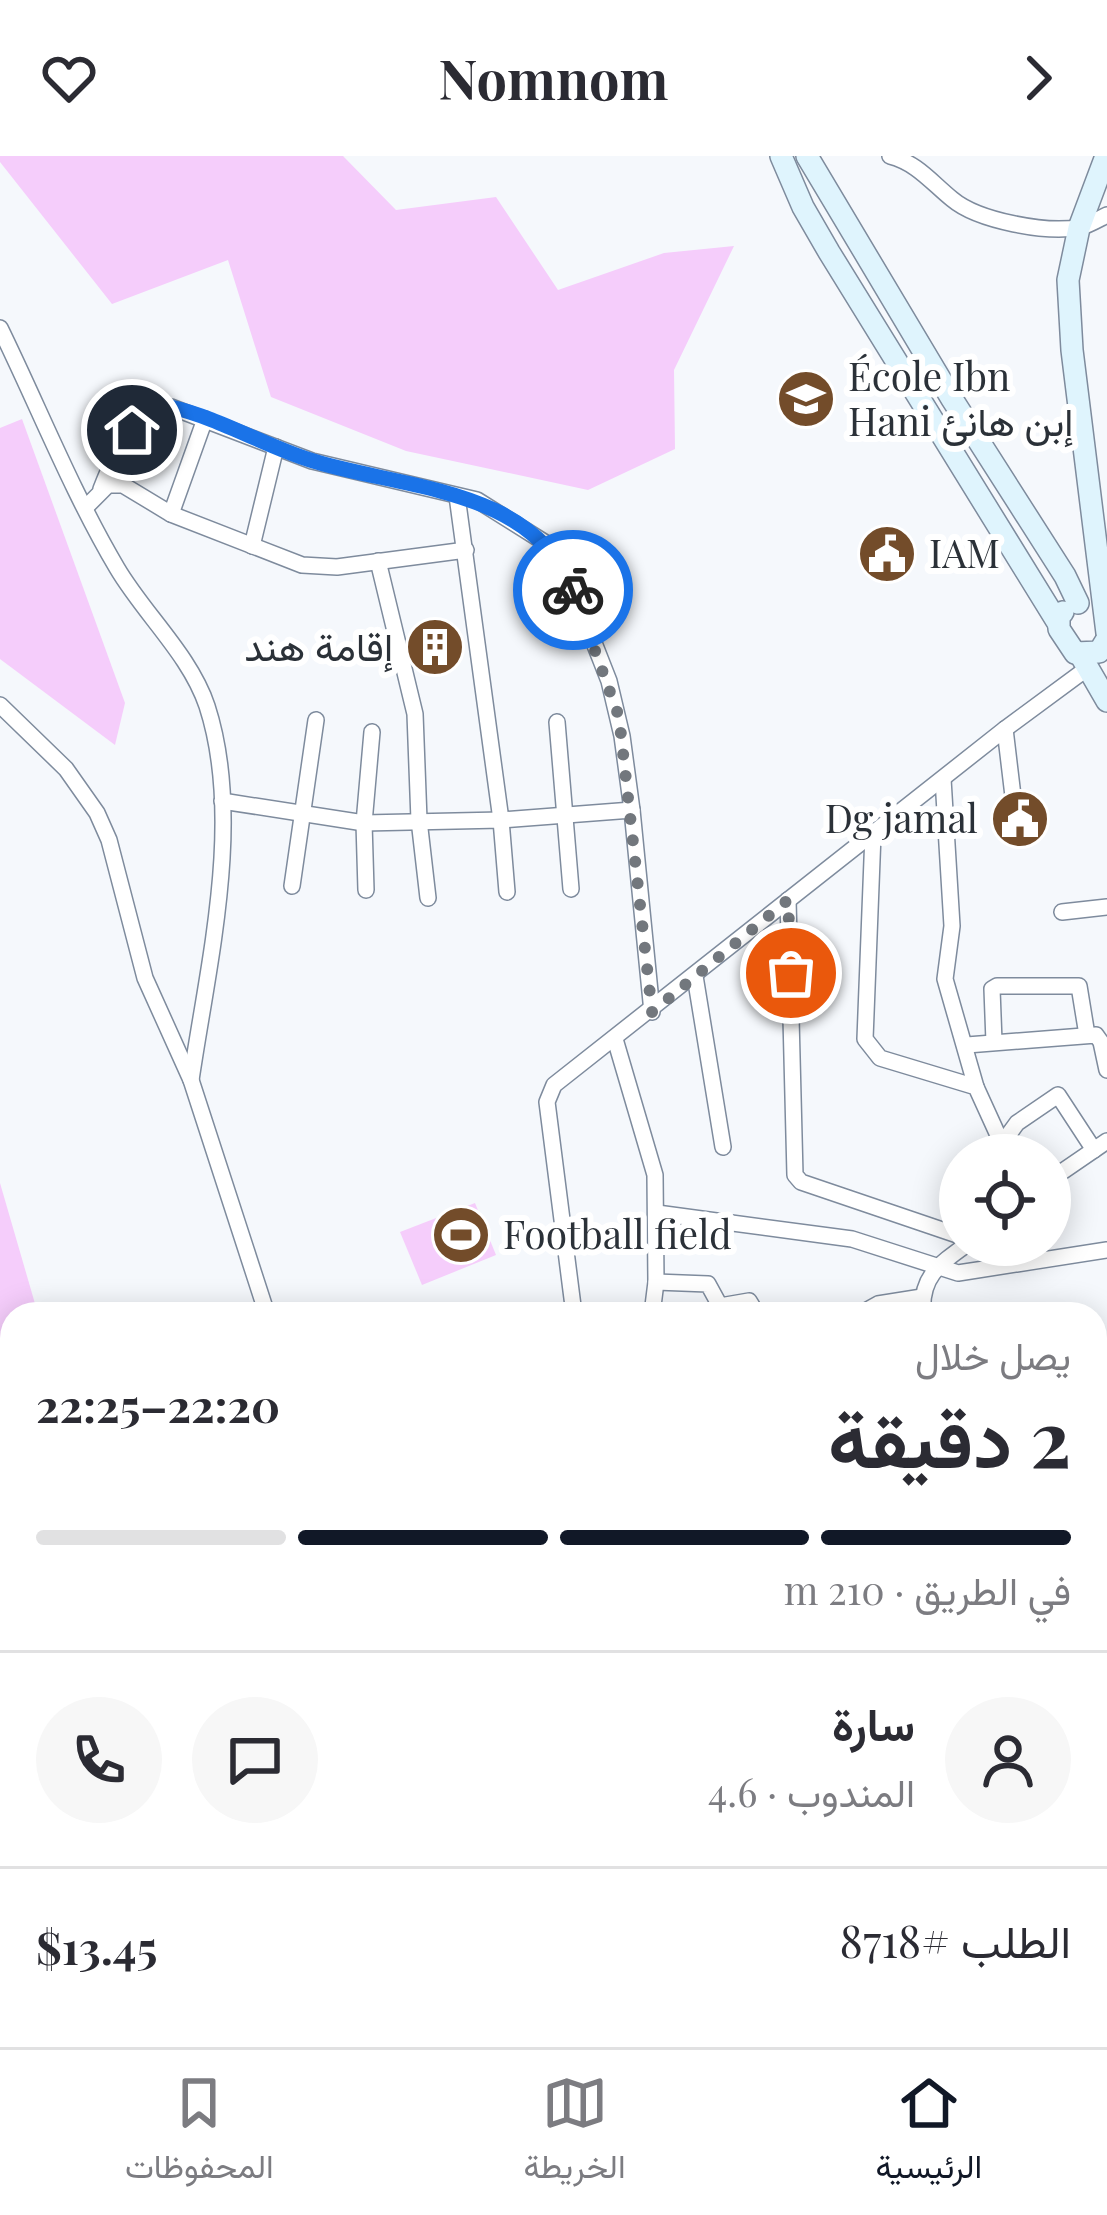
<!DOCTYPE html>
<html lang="ar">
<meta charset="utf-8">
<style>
:root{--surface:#fff;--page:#f7f7f7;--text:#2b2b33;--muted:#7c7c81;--line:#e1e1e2;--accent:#111827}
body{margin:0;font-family:"Playfair Display",Vazirmatn,serif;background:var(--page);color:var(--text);direction:rtl;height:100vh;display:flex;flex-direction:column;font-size:45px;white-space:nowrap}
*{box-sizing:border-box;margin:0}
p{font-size:39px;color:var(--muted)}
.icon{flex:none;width:66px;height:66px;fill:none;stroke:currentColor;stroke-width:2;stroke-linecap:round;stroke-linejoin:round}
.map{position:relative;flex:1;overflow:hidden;direction:ltr}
.drawer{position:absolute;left:0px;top:1146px;width:1107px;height:747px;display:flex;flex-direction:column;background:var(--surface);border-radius:36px 36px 0 0;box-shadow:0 6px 30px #0003;direction:rtl}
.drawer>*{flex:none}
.buttons{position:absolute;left:939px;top:978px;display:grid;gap:24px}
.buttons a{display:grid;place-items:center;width:132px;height:132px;border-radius:50%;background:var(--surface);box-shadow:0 6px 30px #0003;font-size:60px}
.pin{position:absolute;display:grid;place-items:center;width:102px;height:102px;color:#fff;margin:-51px;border:6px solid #fff;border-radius:50%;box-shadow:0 3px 12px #0007}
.courier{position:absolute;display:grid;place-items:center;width:120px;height:120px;margin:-60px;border:9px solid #1a73e8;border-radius:50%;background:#fff;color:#222;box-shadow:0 3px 15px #0007}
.head em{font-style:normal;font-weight:700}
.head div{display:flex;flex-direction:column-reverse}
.head{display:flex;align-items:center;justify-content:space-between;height:204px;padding:0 36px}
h1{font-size:78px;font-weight:700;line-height:90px}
.bar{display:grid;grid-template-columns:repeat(4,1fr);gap:18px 12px;align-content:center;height:144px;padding:0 36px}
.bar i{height:15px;border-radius:9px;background:var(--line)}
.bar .on{background:var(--accent)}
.bar p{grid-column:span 4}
.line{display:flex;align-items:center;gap:30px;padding:0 36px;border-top:3px solid var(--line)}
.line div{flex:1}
.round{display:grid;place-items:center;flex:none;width:126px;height:126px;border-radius:63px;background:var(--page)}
header{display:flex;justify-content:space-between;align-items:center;height:156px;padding:0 36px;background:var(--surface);font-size:54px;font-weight:700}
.dock{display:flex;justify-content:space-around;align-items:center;height:168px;border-top:3px solid var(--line);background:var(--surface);font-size:33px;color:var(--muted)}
.dock a{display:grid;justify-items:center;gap:6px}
.dock .on{color:var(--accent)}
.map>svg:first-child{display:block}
</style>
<header><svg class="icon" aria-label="forward" viewBox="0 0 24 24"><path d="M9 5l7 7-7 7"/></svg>Nomnom<svg class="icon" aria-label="heart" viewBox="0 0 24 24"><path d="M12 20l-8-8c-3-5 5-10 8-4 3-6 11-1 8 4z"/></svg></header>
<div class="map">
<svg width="1107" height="1891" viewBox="0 0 1107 1891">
<rect width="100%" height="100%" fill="#f5f8fc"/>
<!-- green -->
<g fill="#f5cdfb">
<path d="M0,0H343L396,54L496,41L558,134L664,97L734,90L674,214L675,293L588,334L406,295L271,241L228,104L112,148L0,6Z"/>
<path d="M22,263L125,547L115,589L0,503V272Z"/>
<path d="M0,1027L38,1158H12V1824L0,1832Z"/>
<path d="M475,1047L496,1099L422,1129L400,1076Z"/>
</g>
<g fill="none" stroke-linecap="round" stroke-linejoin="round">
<!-- street casing -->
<g stroke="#7e8b9d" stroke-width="18">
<g id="street">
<path d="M890,0C917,7 931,26 952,43C978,65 1048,78 1081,71C1089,69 1099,63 1107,59"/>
<path d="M0,172C39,252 72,336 117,412C144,458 190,499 207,550C244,664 208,808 191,924"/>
<path d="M101,333C115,297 130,261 171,251L312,305L477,344L544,386L567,418L609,525L622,580L632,654"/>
<path d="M457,340L501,664L632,654L652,856"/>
<path d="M85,352L108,329H123L171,358L302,409L337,411L466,394"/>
<path d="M171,358L205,263"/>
<path d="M252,390L276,291"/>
<path d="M378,405L415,558L419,664L428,742"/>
<path d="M0,549L66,613L97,657L109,684L145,822L191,924L267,1158"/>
<path d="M557,566L571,733"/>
<path d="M1005,573L1018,682"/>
<path d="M943,623L952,770L945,823L976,931"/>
<path d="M222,645L364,667L501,664L507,736"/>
<path d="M873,678L865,883L880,902L976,931L1007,999"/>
<path d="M292,730L316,564"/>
<path d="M366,734L364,667L372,576"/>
<path d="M788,744L795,1019L801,1026L960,1080"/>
<path d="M1062,756L1107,751"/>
<path d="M695,820L723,991"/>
<path d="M615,883L655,1019L656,1126L652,1158"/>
<path d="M994,886L992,833L997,830H1079L1087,879"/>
<path d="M967,889L1096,879L1101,886L1107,914"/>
<path d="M1001,989L1017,967L1058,939L1094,994"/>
<path d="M1050,1024L1107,985"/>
<path d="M657,1057L852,1083L958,1117L1107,1094"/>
<path d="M656,1126L708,1128L720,1150L749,1145L757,1158"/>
<path d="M574,1158L547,946L554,929L1005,573L1089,511"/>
<path d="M860,1158L878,1148L922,1141"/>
<path d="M923,1158C920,1122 938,1109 966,1089"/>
<path d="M1095,1197L1107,1199"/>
<path d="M1095,1334L1107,1331"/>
<path d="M1098,1649L1107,1690"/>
<path d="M1095,1869L1107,1862"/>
<path d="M237,1881L249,1891"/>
<path d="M549,1881L552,1891"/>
<path d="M706,1881L718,1891"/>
<path d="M936,1881L943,1891"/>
<path d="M997,1881L1002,1891"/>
<path d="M210,1891L214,1881"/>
<path d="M1057,1891L1074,1881"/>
</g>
</g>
<!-- secondary casing -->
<g stroke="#7e8b9d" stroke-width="24">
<g id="secondary">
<path d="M781,0L803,51L829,96L1058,467"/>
<path d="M807,0L952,243L1065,420L1078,447"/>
<path d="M1106,0L1079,72L1068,124L1072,194L1107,477"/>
<path d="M1063,456L1059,461V473L1075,497L1099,496L1107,483"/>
<path d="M1081,500L1107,545"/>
</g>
</g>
<!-- street -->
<use href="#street" stroke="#fff" stroke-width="15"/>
<!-- secondary -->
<use href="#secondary" stroke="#dff4fd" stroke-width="21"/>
</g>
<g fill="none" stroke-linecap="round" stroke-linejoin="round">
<!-- done -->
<path stroke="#72777d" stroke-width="12" stroke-dasharray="0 21.6" d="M573,434L619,561L652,856L788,744L791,817"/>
<!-- route -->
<path stroke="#1a73e8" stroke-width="15" d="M132,274L155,256L171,251C219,262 263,289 310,304C401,333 532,330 573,434"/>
</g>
<!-- icons -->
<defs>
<g id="school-disc" transform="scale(3)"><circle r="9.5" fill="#734c2a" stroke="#fff"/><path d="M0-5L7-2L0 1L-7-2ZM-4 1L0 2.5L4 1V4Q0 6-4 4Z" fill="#fff"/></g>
<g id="civic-disc" transform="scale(3)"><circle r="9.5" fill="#734c2a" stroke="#fff"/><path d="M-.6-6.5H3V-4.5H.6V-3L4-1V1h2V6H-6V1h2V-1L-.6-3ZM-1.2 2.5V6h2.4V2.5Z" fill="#fff"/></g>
<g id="building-disc" transform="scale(3)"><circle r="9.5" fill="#734c2a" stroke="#fff"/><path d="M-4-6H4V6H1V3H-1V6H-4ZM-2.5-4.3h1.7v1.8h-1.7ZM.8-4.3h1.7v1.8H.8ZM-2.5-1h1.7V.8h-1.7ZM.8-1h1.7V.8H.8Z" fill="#fff"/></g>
<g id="stadium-disc" transform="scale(3)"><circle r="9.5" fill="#734c2a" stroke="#fff"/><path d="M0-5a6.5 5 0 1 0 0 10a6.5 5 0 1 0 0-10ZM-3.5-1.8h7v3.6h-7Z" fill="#fff"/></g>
</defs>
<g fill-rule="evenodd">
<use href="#school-disc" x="806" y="243"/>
<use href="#civic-disc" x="887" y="398"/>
<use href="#building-disc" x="435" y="491"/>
<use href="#civic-disc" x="1020" y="663"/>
<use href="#stadium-disc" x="461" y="1079"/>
</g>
<g text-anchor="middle" stroke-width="12" stroke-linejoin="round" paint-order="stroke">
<!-- poi labels -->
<g font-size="39" fill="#2b3138" stroke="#fff" text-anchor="start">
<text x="848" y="235">École Ibn<tspan x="848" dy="45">Hani إبن هانئ</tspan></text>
<text x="929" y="412">IAM</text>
<text x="393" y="505" text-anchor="end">إقامة هند</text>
<text x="978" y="677" text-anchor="end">Dg jamal</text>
<text x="503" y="1093">Football field</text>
</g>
</g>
</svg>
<div class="buttons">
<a><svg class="icon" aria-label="locate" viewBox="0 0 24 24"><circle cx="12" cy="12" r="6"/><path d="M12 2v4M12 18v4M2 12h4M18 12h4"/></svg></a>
</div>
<div class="pin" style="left:791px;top:817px;background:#ea580c"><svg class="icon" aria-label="bag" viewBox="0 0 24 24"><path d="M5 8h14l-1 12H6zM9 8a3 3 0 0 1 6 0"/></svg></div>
<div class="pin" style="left:132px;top:274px;background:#1f2937"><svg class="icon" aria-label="home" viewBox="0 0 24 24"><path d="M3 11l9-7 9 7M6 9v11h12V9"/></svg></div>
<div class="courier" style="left:573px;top:434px"><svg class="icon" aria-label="bike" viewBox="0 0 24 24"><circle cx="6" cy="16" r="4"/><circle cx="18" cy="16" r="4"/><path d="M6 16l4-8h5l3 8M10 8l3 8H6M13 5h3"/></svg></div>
<section class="drawer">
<div class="head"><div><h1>2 دقيقة</h1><p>يصل خلال</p></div><em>22:20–22:25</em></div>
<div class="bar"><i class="on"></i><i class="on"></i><i class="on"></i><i></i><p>في الطريق · 210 m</p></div>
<div class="line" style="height:216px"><a class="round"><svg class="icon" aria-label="person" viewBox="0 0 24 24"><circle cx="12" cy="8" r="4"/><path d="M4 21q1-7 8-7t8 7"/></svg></a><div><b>سارة</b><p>المندوب · 4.6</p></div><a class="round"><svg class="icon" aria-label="chat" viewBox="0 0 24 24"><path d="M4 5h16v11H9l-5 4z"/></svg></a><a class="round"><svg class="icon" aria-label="phone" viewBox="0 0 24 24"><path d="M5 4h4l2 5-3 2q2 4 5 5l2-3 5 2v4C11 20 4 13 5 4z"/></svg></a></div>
<div class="line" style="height:156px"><div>الطلب #8718</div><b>$13.45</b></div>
</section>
</div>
<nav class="dock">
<a class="on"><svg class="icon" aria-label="home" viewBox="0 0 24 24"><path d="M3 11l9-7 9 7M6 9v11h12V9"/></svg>الرئيسية</a>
<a><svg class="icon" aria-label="map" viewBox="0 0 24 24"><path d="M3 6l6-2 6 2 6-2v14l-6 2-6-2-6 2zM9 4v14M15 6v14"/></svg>الخريطة</a>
<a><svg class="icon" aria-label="saved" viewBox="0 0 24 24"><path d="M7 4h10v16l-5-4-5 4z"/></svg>المحفوظات</a>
</nav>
